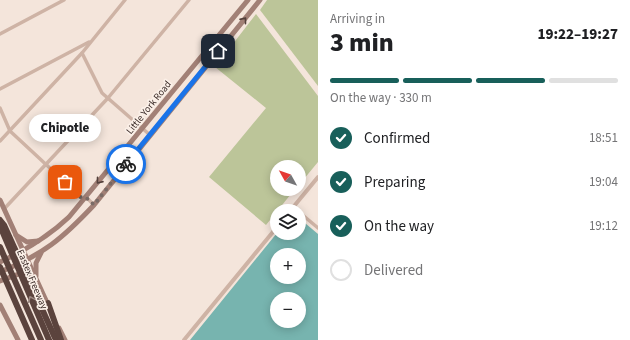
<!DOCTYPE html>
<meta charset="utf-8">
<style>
:root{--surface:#fff;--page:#f2f2f2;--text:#202124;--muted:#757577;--line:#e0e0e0;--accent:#185f5a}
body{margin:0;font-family:"Source Sans 3",sans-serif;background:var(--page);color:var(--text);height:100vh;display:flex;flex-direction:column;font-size:15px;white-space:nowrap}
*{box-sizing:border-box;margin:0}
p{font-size:13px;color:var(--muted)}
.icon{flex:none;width:22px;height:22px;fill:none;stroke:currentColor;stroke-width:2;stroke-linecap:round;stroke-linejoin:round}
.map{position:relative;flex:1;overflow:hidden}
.sheet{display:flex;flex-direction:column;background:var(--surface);width:312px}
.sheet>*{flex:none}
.needle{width:26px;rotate:310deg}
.buttons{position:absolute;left:270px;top:160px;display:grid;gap:8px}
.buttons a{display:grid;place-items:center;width:36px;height:36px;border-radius:50%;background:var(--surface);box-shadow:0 2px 10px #0003;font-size:20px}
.pin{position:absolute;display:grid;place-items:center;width:34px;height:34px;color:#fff;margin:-17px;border-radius:8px;box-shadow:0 2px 6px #0006}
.courier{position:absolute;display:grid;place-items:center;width:40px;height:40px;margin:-20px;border:3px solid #1a73e8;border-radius:50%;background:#fff;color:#222;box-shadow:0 1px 5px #0007}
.bubble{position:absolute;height:28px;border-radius:14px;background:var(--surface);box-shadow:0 2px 10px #0003;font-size:13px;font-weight:800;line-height:28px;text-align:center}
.summary em{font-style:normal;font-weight:800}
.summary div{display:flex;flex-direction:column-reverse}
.summary{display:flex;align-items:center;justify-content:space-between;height:68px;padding:0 12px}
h1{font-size:26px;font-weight:800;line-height:30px}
.bar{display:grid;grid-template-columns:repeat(4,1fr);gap:6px 4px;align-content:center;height:48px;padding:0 12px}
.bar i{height:5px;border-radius:3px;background:var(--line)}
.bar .on{background:var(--accent)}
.bar p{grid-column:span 4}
ol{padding:0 12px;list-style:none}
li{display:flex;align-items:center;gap:12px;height:44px}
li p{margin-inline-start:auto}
li .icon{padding:4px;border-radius:50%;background:var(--accent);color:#fff;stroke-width:4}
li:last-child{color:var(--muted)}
li i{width:22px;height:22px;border:2px solid var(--line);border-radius:50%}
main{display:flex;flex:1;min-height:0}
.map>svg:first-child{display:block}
</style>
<main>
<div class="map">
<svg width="318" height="340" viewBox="0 0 318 340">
<rect width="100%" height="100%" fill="#f4e5db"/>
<!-- green -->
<g fill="#bcc599">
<path d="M267,0H318V86L260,10Z"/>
<path d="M256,14L318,96V162L299,185V167H277V189H295L266,225L209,177L266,108L215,67Z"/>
</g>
<!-- water -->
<path fill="#77b4af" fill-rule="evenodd" d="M299,218L318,234V340H190L277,233H299ZM277,255H299V277H277ZM277,299H299V321H277Z"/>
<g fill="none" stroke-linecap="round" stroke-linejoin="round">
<!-- minor -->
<g stroke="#ceb3a5" stroke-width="3.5">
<path d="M0,34L64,0"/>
<path d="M82,53L102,93L150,135"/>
<path d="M0,89L89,42"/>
<path d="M0,108L10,131L81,197L88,199L94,205"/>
<path d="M0,141L82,53L125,0"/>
<path d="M4,209L108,98L189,0"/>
<path d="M299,212L318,228"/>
</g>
<!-- tertiary -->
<g stroke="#ceb3a5" stroke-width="4">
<path d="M290,211L318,177"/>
<path d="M184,340L277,227"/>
</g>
<!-- secondary -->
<g stroke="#a28076" stroke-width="5">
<path d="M0,200L49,307"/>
<path d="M16,235L27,242L38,241"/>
<path d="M0,262C26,250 48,237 69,217L248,0"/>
<path d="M0,272C44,254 62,239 94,205L260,0"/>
<path d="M36,276V263L41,253"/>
<path d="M0,281L27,271L35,276"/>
<path d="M0,305L18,340"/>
<path d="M59,328L65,340"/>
</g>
<!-- motorway -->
<g stroke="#5b433d" stroke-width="6">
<path d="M0,220L4,225L56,340"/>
<path d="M0,226L49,340"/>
<path d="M0,247L41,340"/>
<path d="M0,267L32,340"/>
<path d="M48,303L61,340"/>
</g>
</g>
<!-- one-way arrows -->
<defs><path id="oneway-chevron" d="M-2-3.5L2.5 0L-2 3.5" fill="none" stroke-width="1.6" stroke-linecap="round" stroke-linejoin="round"/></defs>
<g stroke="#53403b">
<use href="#oneway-chevron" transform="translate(244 20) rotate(-51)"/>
<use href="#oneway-chevron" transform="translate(99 181) rotate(129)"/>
</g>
<use stroke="#9b8881" href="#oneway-chevron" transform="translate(31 299) rotate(-114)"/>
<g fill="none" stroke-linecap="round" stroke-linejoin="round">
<!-- done -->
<path stroke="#7a6b66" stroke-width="4" stroke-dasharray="0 7.2" d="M65,182L80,197L88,199L94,205L126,164"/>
<!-- route -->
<path stroke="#1a73e8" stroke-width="5" d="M126,164L218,51"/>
</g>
<g text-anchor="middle" stroke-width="3.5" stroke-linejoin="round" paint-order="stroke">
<!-- street labels -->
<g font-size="10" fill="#392a27" stroke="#fbf0e8">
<text transform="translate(148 107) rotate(-51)" y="4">Little York Road</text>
<text transform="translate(33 279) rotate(67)" y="4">Eastex Freeway</text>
</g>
</g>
</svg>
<div class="buttons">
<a><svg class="needle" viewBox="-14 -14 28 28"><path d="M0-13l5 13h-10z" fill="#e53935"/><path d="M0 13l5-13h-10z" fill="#757577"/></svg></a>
<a><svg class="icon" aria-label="layers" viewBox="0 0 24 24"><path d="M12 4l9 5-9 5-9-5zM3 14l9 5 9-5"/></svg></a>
<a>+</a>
<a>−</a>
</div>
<div class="pin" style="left:65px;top:182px;background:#ea580c"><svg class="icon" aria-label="bag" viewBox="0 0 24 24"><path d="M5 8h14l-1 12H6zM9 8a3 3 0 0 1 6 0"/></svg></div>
<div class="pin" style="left:218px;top:51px;background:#1f2937"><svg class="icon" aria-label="home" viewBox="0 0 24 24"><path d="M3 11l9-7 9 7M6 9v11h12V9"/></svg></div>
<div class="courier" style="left:126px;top:164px"><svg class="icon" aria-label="bike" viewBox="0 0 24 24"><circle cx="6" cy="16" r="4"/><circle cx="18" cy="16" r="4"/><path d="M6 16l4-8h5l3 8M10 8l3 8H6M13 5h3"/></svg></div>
<div class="bubble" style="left:29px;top:114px;width:72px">Chipotle</div>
</div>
<section class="sheet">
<div class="summary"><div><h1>3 min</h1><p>Arriving in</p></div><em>19:22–19:27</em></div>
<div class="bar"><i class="on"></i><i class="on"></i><i class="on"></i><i></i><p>On the way · 330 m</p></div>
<ol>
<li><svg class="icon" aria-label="check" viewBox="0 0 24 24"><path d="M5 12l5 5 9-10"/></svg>Confirmed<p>18:51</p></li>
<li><svg class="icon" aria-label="check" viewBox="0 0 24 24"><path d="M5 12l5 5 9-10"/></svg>Preparing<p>19:04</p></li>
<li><svg class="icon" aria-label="check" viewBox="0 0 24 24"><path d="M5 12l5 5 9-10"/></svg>On the way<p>19:12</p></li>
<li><i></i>Delivered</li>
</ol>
</section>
</main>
